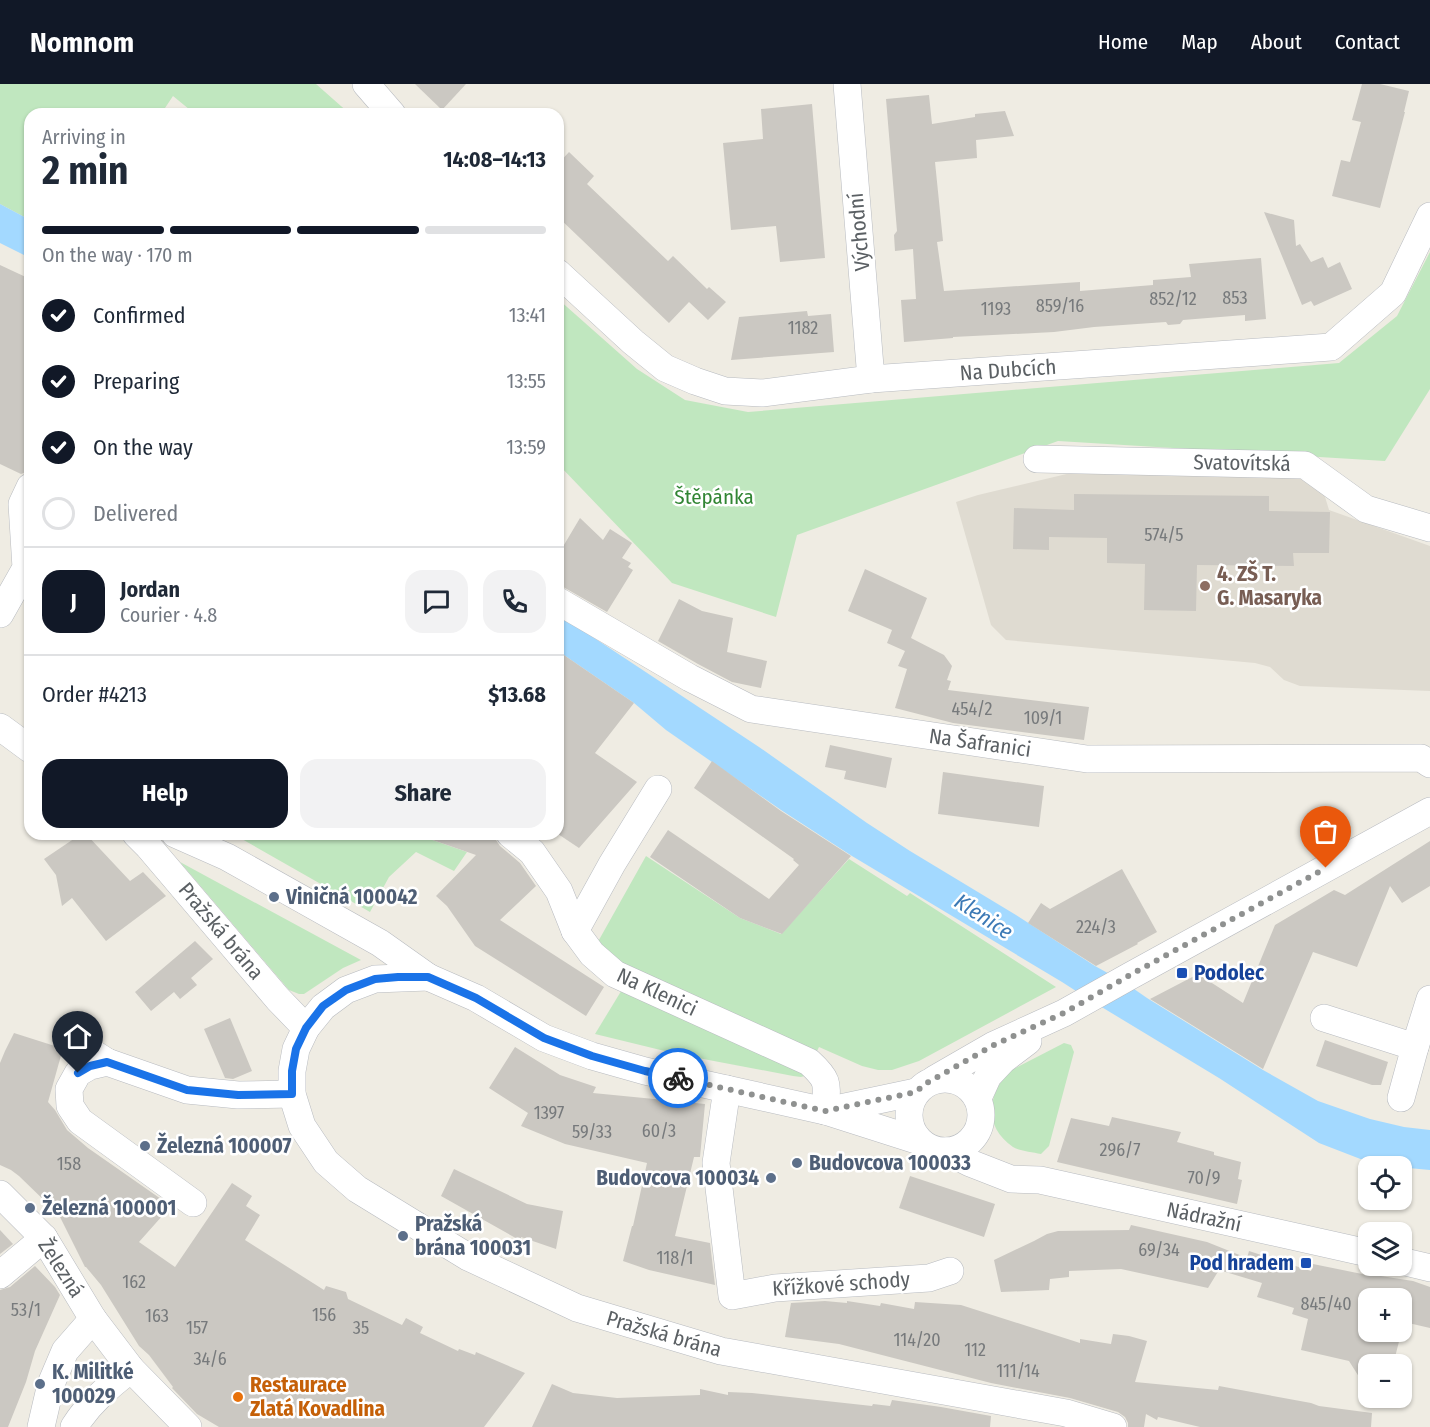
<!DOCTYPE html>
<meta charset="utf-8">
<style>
:root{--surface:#fff;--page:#f2f2f3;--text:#1f2937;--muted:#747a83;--line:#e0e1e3;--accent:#111827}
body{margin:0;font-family:"Fira Sans Condensed",sans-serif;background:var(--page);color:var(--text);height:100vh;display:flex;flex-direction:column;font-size:22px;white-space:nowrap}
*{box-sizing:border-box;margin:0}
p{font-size:20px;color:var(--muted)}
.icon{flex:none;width:33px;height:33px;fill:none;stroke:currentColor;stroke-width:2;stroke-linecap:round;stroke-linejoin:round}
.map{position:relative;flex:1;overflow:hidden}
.sheet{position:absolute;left:24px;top:24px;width:540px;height:732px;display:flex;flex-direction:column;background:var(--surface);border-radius:18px;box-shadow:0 2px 4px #0004}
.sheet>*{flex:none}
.controls{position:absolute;left:1358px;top:1072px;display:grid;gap:12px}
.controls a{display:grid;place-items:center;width:54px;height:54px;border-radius:12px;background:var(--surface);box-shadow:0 2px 4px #0004;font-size:30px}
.pin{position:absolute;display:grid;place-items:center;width:51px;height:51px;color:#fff;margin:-62px -26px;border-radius:50% 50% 50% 0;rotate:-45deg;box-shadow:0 0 6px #0007}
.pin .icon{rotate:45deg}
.courier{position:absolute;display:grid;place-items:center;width:60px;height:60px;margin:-30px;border:4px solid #1a73e8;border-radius:50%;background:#fff;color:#222;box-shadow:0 2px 8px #0007}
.summary em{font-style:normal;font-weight:700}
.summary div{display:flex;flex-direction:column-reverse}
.summary{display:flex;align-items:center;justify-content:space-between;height:102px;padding:0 18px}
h1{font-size:39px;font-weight:700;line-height:45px}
.bar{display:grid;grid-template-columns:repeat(4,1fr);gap:9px 6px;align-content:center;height:72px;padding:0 18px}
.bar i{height:8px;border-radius:4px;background:var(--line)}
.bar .current{background:var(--accent)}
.bar p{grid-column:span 4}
.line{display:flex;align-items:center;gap:15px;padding:0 18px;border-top:2px solid var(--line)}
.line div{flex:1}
.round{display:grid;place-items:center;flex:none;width:63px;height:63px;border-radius:18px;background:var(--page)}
ol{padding:0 18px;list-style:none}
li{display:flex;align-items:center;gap:18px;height:66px}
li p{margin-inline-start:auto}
li .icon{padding:6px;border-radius:50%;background:var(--accent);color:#fff;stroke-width:4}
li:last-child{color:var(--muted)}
li i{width:33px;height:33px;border:3px solid var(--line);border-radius:50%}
.action{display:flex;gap:12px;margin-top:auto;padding:12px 18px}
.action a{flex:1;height:69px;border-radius:18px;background:var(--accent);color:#fff;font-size:24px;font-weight:700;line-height:69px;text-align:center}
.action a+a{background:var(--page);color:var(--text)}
header{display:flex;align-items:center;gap:36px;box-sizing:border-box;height:84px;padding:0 30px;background:var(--accent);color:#fff}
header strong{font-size:28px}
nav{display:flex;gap:33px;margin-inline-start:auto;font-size:21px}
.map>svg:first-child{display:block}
</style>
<header>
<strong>Nomnom</strong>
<nav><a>Home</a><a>Map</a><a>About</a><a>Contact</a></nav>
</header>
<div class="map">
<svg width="1430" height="1343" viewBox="0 0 1430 1343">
<rect width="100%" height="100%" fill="#efece3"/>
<!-- education -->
<path fill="#dfdbd1" d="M1075,388L1319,393L1329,426L1430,462V607L1300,602L1284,596L1270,583L1255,579L1006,556L991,541L956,418L978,411Z"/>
<!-- green -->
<g fill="#c0e7bf">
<path d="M0,0H316L350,30H195L173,12L161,30H30V136L0,120Z"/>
<path d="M1430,168V305L1385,377L1058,357L797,451L776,533L672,499L558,380V215L637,285L685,316L748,328L1339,279L1397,232Z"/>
<path d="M233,750H415L467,768L454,787L416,768L389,793L370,828Z"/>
<path d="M646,772L740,834L781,850L849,775L907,812L910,809L1056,903L919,977L892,986H878L862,982L819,963L816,969L619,882L595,863Z"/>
<path d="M180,778L361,876L343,884L304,910H299L289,906Z"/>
<path d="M623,904L808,991L801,993L793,992L677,970L595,950Z"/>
<path d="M1064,959L1071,961L1074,968L1049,1062L1041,1070C1032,1068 1020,1067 1013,1063C984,1043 987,1013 1008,988Z"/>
</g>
<!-- water -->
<g fill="#a3d9ff">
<path d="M0,120L30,136V174L0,159Z"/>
<path d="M558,530L759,663L867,739L910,767L1016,831L1095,882L1124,898L1147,914L1263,986L1318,1017L1370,1035L1404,1043L1430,1046V1086L1376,1081L1319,1059L1219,994L1090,916L1062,898L852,772L781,726L666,646L634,619L558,567Z"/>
</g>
<!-- building -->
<g fill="#cbc8c2" fill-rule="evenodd">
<path d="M415,0H466L442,26Z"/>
<path d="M1362,0H1380L1409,7L1404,28H1405L1380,124L1332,112L1341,76L1350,78L1361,38L1352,36Z"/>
<path d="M929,11L932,40L975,33V30L1005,27L1014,52L976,56L977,74L935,78L943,157L937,158L944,207L1080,198V207L1153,201V196L1191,193L1189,180L1261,174L1266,235L1245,237V231L1183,236L1180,240L1168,241L1166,238L1094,243L1054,248L953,253V254L904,258L901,216L916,215L913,165L895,167L894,151L897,147L886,15Z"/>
<path d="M812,20L825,174L780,178L776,142L731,146L723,59L763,55L761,25Z"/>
<path d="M569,68L594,92L587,100L668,177L673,172L707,205L709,203L726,218L708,236L689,218L669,239L558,133V80Z"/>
<path d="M1264,128L1294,136L1296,162L1300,160L1311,178L1323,173L1328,184L1340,178L1352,205L1314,222L1311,217L1302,221Z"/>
<path d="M0,181L30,195V379L26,388L21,390L0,380Z"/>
<path d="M807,227L808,232L831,230L834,268L731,276L739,233Z"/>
<path d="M1074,410L1269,412V427L1330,428L1329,469H1293L1294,482L1197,481L1196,527L1144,526L1145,480L1107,479V454L1049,453V466L1013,465L1014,424L1074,426Z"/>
<path d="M580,434L603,456L610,445L632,459L622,474L631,479L628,483L633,486L607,528L558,500V471Z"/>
<path d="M865,485L927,514L911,554L944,571L952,582L947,596L951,597L948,606L1089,623L1084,656L953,639L895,624L907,585L898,582L905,567L887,559L892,546L848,527Z"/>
<path d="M679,515L702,527L733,534L727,568L767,577L761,604L732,598L698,580L658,557Z"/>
<path d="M558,567L634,619L595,669L637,698L579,764L558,750Z"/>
<path d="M830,661L892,674L886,704L844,695L846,687L825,683Z"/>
<path d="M712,677L781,727L851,772L782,850L740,834L650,773L668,746L769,815L799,781L793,776L794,775L694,704Z"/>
<path d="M943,688L1044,702L1039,743L938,730Z"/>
<path d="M81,750H86L130,797L143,788L166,812L106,857L72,814L62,822L56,791L44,775Z"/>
<path d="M425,750H494L496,756L500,762L520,779L536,802L500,836L604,903L586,932L475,862L447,822L436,812L476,771L424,753Z"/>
<path d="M1430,757V802L1402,819L1390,802L1357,883L1313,868L1263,985L1150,915L1198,890L1243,919L1275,841L1334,806L1345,811Z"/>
<path d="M1122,785L1157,848L1137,859L1138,860L1096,882L1028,839L1041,819L1050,825Z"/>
<path d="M195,857L213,875L191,894L197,901L180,915L174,908L151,927L135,908Z"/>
<path d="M230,934L252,987L233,995L225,994L204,945Z"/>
<path d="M14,949L58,963L62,968L48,1018L55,1026L67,1046L88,1064L171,1122L139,1158L175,1183L232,1099L252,1112L246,1122L260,1131L245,1156L324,1206L326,1202L346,1208L348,1215L402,1241L406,1234L423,1243L420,1249L458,1267L459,1265L475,1271L476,1268L525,1289L484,1343H219L197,1330L172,1304L173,1303L149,1271L139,1262L101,1201L86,1183H85L54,1121L52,1124L19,1092L11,1086L0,1081V979L5,967Z"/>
<path d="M1325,956L1388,978L1381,1001H1372L1316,982Z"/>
<path d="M515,963L560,991L596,1003L593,1009L705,1020L700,1073H694L675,1152L710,1159L715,1201L649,1186L623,1177L632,1142H633L647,1079L565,1060L521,1042L528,1029L489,1004Z"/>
<path d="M1112,1033L1181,1048L1177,1058L1214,1068V1071L1241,1078L1238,1095L1242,1096L1237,1120L1057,1078L1071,1034L1109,1042Z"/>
<path d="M454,1085L527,1120L563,1127L556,1165L521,1153V1157L441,1112Z"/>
<path d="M910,1092L995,1120L984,1153L899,1124Z"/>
<path d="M1131,1141L1207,1158L1247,1174L1249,1167L1311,1187L1313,1180L1367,1191L1368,1190L1413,1197L1430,1203V1244L1404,1238L1393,1281H1368V1307L1349,1277L1301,1266L1308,1235L1292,1230L1294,1224L1257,1213L1262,1199L1219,1186L1208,1204L1121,1185L1069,1187V1193L1050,1195L1049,1206L1001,1208L994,1176L1034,1157L1047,1150L1058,1147L1129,1146ZM1368,1215H1401V1248H1368Z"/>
<path d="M0,1146L13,1160L0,1170Z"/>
<path d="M35,1182L55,1203L60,1211L35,1267L26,1298L8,1343H0V1206L10,1203Z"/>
<path d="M825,1217L847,1219V1217L880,1222L881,1219L914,1225L915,1218L961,1221L1080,1259V1255L1111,1260L1113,1250L1129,1252L1147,1257L1135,1298L1218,1306L1219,1302L1311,1319L1319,1322L1372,1329L1371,1343H1200L1158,1333L1157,1336L1146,1330L1144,1343H1128V1339L1125,1333L1118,1328L1070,1314L991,1299L839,1260L785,1253L791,1219Z"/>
<path d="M552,1300L573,1309L617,1314L700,1311V1305L728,1311V1308L752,1309L872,1322L873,1320L890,1322L892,1316L941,1323L991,1332L990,1343H532Z"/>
</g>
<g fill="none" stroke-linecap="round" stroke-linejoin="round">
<!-- minor casing -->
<g stroke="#b8bbc0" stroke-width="28">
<g id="minor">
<path d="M366,0L392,30"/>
<path d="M847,0L871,295"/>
<path d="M558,189L633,258L665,284L695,297L725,307L762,309L871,295L1331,263L1393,209L1430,132"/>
<path d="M1037,375L1305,381L1366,425L1430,444"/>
<path d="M558,517L690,594L751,625L1087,675L1421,674L1430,680"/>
<path d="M0,530L26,484L22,420L30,403"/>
<path d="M0,643L30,665"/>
<path d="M136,750L148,762L278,915L306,944"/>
<path d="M175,750L227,773L380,859L428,893L476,914L544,954L592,972L645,987L825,1027L919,1057"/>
<path d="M510,750L532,768L559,807L575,847L592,870L615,890L809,978C830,997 827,1000 825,1027"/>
<path d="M575,847L612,780L658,705"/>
<path d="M428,893L375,895L346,906L323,923L306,944L296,965L292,987V1010L302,1042L326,1078L357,1105L468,1173L577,1224L721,1267L1066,1329L1113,1343"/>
<path d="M1324,934L1415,963"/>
<path d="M71,955L107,978"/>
<circle cx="945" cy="1031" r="36"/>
<path d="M935,995L994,961L1064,929L1130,892L1430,727"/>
<path d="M727,1005L716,1079L732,1212L775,1204L929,1194L950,1187"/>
<path d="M978,1014L988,992L1003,976L1028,957"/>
<path d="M1401,1014L1415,963L1430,915"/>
<path d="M826,1027L916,1008"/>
<path d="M946,1067L970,1079L1011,1095L1040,1096L1368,1169"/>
<path d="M0,1110L44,1154L93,1235L131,1285L188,1343"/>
<path d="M193,1119L80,1037L70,1022L69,1005L78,989L90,982L107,978L187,1006L238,1011L292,1010"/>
<path d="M1401,1177L1430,1184"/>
<path d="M0,1191L44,1154"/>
<path d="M41,1343L51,1300L65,1267L93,1235"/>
<path d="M74,1343C89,1319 109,1302 131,1285"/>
</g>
</g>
<!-- minor -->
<use href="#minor" stroke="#fff" stroke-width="27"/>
</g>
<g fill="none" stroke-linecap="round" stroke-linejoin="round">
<!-- done -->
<path stroke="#8f9190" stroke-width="6" stroke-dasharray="0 10.8" d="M678,994L825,1027L916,1008L925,1000L994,961L1064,929L1130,891L1326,784"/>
<!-- route -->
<path stroke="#1a73e8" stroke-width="8" d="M78,989L90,982L107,978L187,1006L238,1011L292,1010V987L296,965L306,944L323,922L346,906L375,895L398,893H428L476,914L544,954L592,972L645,987L678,994"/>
</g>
<!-- markers -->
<circle fill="#8d6e63" stroke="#fff" stroke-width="2" cx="1205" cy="502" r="6"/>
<g fill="#5c6f8a" stroke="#fff" stroke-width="2">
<circle cx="274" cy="813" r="6"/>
<circle cx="145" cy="1062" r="6"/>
<circle cx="797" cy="1079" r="6"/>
<circle cx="771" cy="1094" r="6"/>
<circle cx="30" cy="1124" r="6"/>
<circle cx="403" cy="1152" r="6"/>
<circle cx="40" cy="1300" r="6"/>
</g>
<g fill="#1a4fb4" stroke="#fff" stroke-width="2">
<rect x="1176" y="883" width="12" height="12" rx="3"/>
<rect x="1300" y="1173" width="12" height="12" rx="3"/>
</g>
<circle fill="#e8710a" stroke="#fff" stroke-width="2" cx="238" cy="1313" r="6"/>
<g text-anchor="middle" stroke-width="5" stroke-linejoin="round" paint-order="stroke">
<!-- number labels -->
<g font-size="18" fill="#777a7c">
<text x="1235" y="220">853</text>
<text x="1173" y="221">852/12</text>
<text x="1060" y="228">859/16</text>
<text x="996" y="231">1193</text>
<text x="803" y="250">1182</text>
<text x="1164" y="457">574/5</text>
<text x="972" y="631">454/2</text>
<text x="1043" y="640">109/1</text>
<text x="1096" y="849">224/3</text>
<text x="549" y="1035">1397</text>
<text x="659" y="1053">60/3</text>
<text x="592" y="1054">59/33</text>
<text x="1120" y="1072">296/7</text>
<text x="69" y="1086">158</text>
<text x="1204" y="1100">70/9</text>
<text x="1159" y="1172">69/34</text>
<text x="675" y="1180">118/1</text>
<text x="134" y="1204">162</text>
<text x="1326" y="1226">845/40</text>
<text x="26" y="1232">53/1</text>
<text x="324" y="1237">156</text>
<text x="157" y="1238">163</text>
<text x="197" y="1250">157</text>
<text x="361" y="1250">35</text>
<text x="917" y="1262">114/20</text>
<text x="975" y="1272">112</text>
<text x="210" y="1281">34/6</text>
<text x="1018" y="1293">111/14</text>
</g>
<!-- street labels -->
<g font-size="21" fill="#5b6064" stroke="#fff">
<text transform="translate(859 148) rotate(-95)" y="7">Východní</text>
<text transform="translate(1008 286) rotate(-4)" y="7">Na Dubcích</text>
<text transform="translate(1242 379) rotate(1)" y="7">Svatovítská</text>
<text transform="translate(980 659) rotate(8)" y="7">Na Šafranici</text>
<text transform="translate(221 847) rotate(50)" y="7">Pražská brána</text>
<text transform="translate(657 908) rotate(25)" y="7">Na Klenici</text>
<text transform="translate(1204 1133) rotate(12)" y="7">Nádražní</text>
<text transform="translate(61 1184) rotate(57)" y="7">Železná</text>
<text transform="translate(841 1200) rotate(-4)" y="7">Křížkové schody</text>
<text transform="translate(664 1250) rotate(16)" y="7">Pražská brána</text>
</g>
<!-- park labels -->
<g font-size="21" fill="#318534" stroke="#fff">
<text x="714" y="420">Štěpánka</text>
</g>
<!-- education labels -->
<g font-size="21" font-weight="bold" fill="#785e54" stroke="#fff" text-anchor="start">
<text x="1217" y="497">4. ZŠ T.<tspan x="1217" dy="24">G. Masaryka</tspan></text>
</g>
<!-- service labels -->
<g font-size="21" font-weight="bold" fill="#4e5e75" stroke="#fff" text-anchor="start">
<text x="286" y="820">Viničná 100042</text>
<text x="157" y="1069">Železná 100007</text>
<text x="809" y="1086">Budovcova 100033</text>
<text x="759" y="1101" text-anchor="end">Budovcova 100034</text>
<text x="42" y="1131">Železná 100001</text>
<text x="415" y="1147">Pražská<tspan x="415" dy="24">brána 100031</tspan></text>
<text x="52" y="1295">K. Militké<tspan x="52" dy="24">100029</tspan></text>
</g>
<!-- transit labels -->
<g font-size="21" font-weight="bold" fill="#164399" stroke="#fff" text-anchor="start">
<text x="1194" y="896">Podolec</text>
<text x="1294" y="1186" text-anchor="end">Pod hradem</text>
</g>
<!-- food labels -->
<g font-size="21" font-weight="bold" fill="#c56008" stroke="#fff" text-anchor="start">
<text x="250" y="1308">Restaurace<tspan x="250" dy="24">Zlatá Kovadlina</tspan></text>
</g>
<!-- water labels -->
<g font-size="22" font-style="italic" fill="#3c79b5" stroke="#fff">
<text transform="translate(984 832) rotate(33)" y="8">Klenice</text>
</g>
</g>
</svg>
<div class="controls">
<a><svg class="icon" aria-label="locate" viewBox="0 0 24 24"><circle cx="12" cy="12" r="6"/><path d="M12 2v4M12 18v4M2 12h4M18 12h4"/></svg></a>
<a><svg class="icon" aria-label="layers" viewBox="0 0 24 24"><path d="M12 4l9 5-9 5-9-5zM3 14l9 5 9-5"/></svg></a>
<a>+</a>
<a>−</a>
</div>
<div class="pin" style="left:1326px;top:784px;background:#ea580c"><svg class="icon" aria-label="bag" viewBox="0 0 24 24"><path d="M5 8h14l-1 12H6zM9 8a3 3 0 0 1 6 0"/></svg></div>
<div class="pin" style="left:78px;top:989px;background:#1f2937"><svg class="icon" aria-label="home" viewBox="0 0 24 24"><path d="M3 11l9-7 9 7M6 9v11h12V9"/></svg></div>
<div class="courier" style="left:678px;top:994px"><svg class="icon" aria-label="bike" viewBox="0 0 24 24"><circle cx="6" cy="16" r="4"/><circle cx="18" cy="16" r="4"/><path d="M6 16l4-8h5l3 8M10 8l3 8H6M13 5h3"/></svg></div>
<section class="sheet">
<div class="summary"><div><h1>2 min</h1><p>Arriving in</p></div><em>14:08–14:13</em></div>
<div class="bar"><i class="current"></i><i class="current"></i><i class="current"></i><i></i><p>On the way · 170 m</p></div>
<ol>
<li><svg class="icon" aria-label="check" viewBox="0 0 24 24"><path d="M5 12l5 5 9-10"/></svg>Confirmed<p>13:41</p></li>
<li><svg class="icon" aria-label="check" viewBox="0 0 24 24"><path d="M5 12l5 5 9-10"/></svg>Preparing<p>13:55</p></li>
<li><svg class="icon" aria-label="check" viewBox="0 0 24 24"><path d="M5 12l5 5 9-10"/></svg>On the way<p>13:59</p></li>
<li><i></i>Delivered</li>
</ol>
<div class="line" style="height:108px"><b class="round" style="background:var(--accent);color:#fff">J</b><div><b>Jordan</b><p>Courier · 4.8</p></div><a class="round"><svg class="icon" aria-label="chat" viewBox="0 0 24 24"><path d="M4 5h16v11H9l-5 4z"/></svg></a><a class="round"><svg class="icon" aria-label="phone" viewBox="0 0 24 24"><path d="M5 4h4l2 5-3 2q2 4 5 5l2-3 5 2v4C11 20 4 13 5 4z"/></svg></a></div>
<div class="line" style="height:78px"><div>Order #4213</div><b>$13.68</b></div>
<div class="action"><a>Help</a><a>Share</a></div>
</section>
</div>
